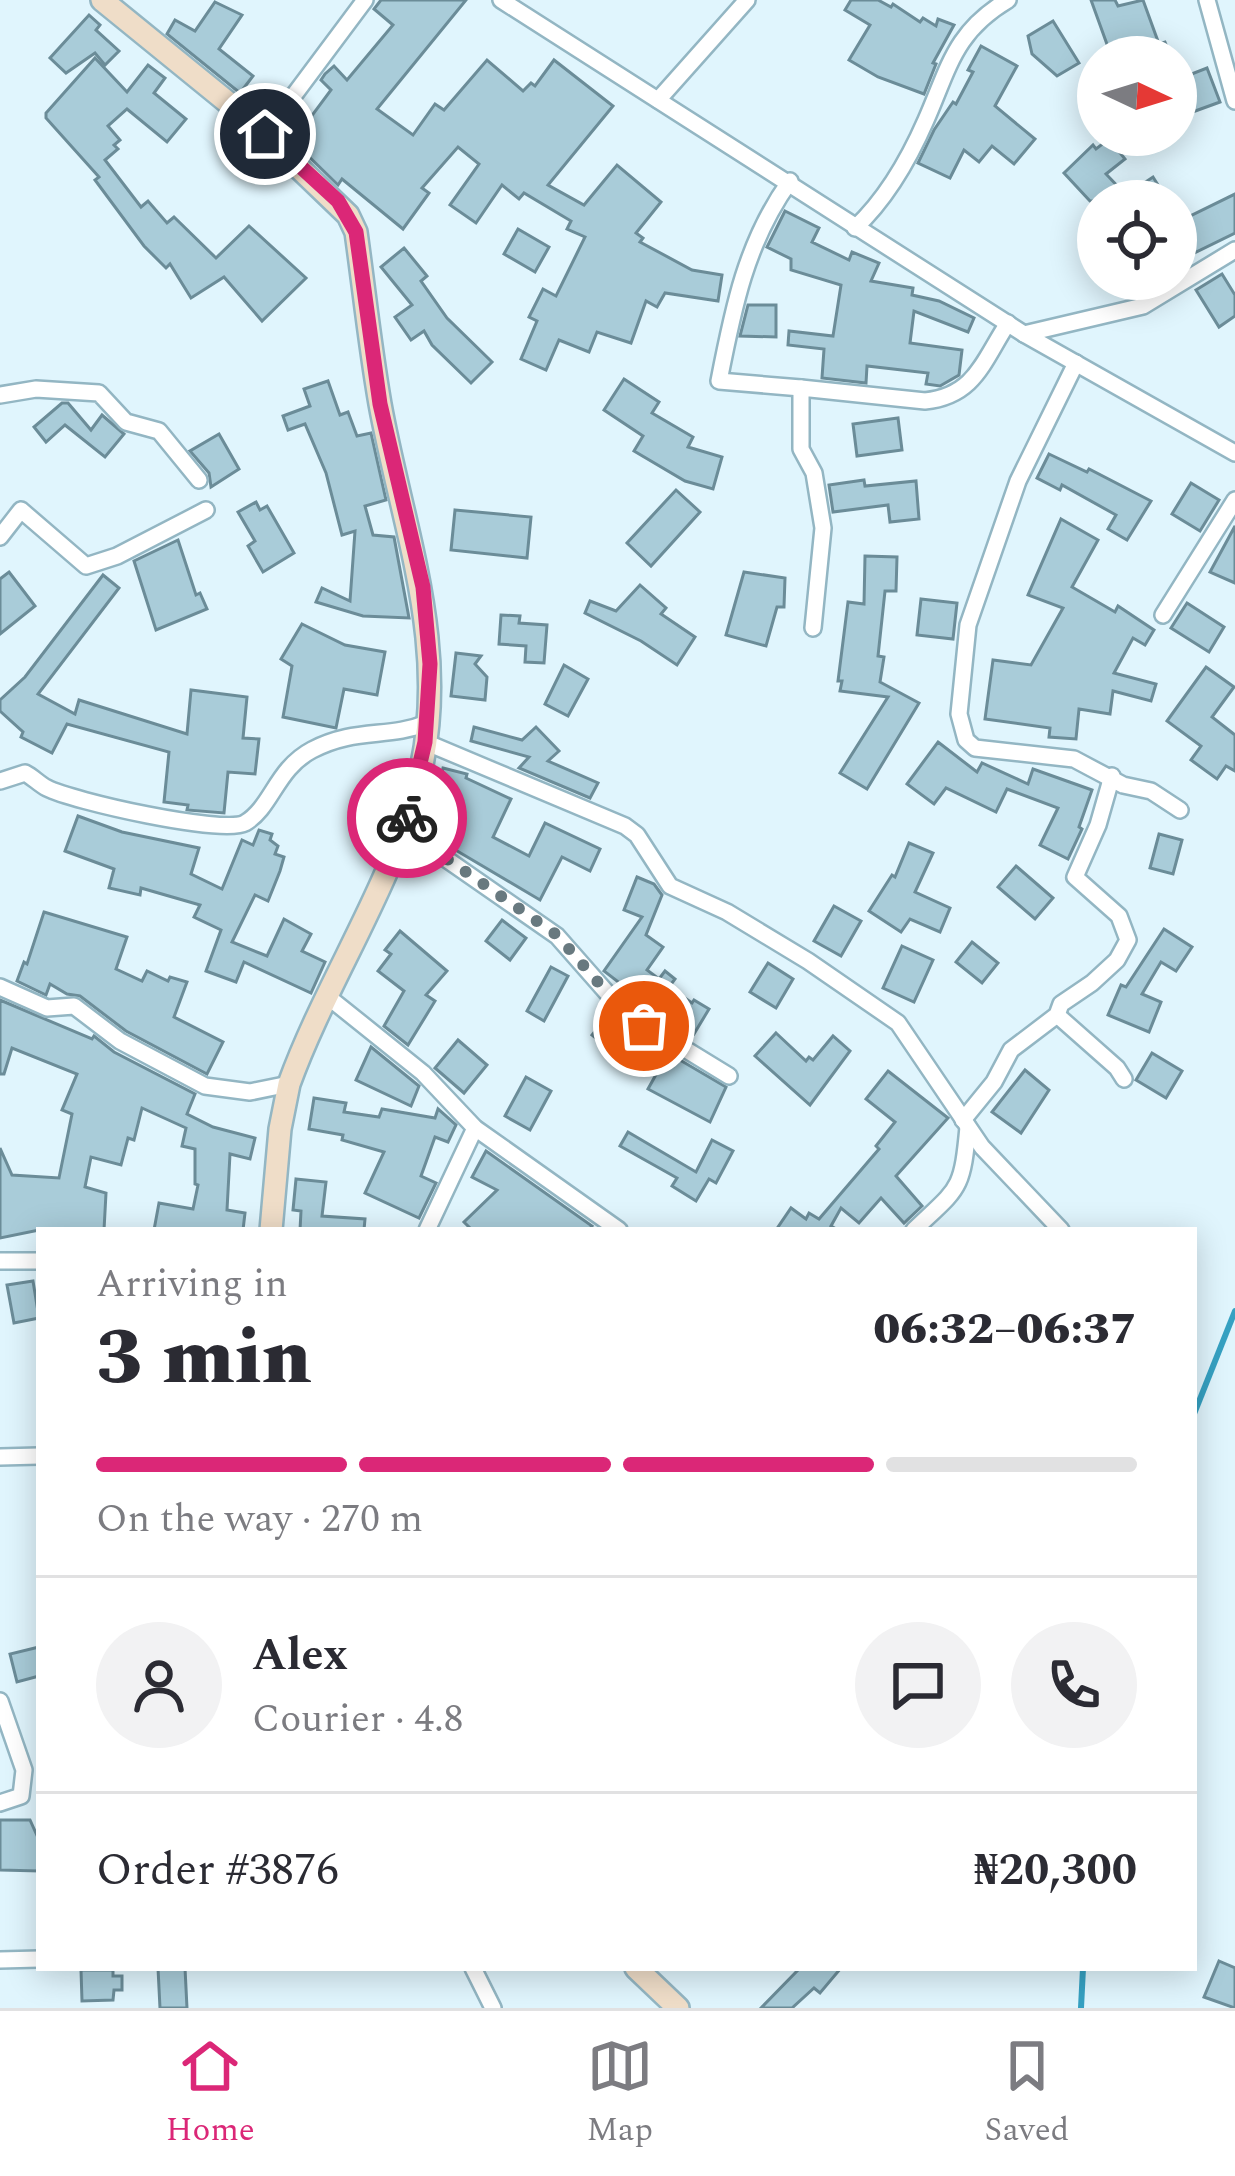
<!DOCTYPE html>
<meta charset="utf-8">
<style>
:root{--surface:#fff;--page:#f2f2f3;--text:#2b2b33;--muted:#7c7c81;--line:#e1e1e2;--accent:#db2777}
body{margin:0;font-family:Spectral,serif;background:var(--page);color:var(--text);height:100vh;display:flex;flex-direction:column;font-size:45px;white-space:nowrap}
*{box-sizing:border-box;margin:0}
p{font-size:39px;color:var(--muted)}
.icon{flex:none;width:66px;height:66px;fill:none;stroke:currentColor;stroke-width:2;stroke-linecap:round;stroke-linejoin:round}
.map{position:relative;flex:1;overflow:hidden}
.side{position:absolute;left:36px;top:1227px;width:1161px;height:744px;display:flex;flex-direction:column;background:var(--surface);border-radius:0px;box-shadow:0 6px 30px #0003}
.side>*{flex:none}
.needle{width:78px;rotate:94deg}
.controls{position:absolute;left:1077px;top:36px;display:grid;gap:24px}
.controls a{display:grid;place-items:center;width:120px;height:120px;border-radius:50%;background:var(--surface);box-shadow:0 6px 30px #0003;font-size:60px}
.pin{position:absolute;display:grid;place-items:center;width:102px;height:102px;color:#fff;margin:-51px;border:6px solid #fff;border-radius:50%;box-shadow:0 3px 12px #0007}
.courier{position:absolute;display:grid;place-items:center;width:120px;height:120px;margin:-60px;border:9px solid #db2777;border-radius:50%;background:#fff;color:#222;box-shadow:0 3px 15px #0007}
.overview em{font-style:normal;font-weight:800}
.overview div{display:flex;flex-direction:column-reverse}
.overview{display:flex;align-items:center;justify-content:space-between;height:204px;padding:0 60px}
h1{font-size:78px;font-weight:800;line-height:90px}
.bar{display:grid;grid-template-columns:repeat(4,1fr);gap:18px 12px;align-content:center;height:144px;padding:0 60px}
.bar i{height:15px;border-radius:9px;background:var(--line)}
.bar .selected{background:var(--accent)}
.bar p{grid-column:span 4}
.line{display:flex;align-items:center;gap:30px;padding:0 60px;border-top:3px solid var(--line)}
.line div{flex:1}
.round{display:grid;place-items:center;flex:none;width:126px;height:126px;border-radius:63px;background:var(--page)}
.dock{display:flex;justify-content:space-around;align-items:center;height:168px;border-top:3px solid var(--line);background:var(--surface);font-size:33px;color:var(--muted)}
.dock a{display:grid;justify-items:center;gap:6px}
.dock .selected{color:var(--accent)}
.map>svg:first-child{display:block}
</style>
<div class="map">
<svg width="1235" height="2008" viewBox="0 0 1235 2008">
<rect width="100%" height="100%" fill="#e0f5fd"/>
<g fill="none" stroke-linecap="round" stroke-linejoin="round">
<!-- stream -->
<g stroke="#36a1c2" stroke-width="6">
<path d="M1194,1414L1235,1311"/>
<path d="M1081,2008L1083,1968"/>
</g>
</g>
<!-- building -->
<g fill="#a9ccd9" stroke="#6b8c98" stroke-width="3">
<path d="M381,0H466L377,109L413,135L435,104L444,110L487,60L523,91L531,83L535,86L554,60L613,106L548,185L584,205L617,165L661,202L636,233L643,238L640,242L692,270L722,275L718,301L665,293L657,307L646,301L631,343L597,332L589,352L559,340L546,370L521,359L537,321L529,317L543,289L556,296L585,237L567,229L571,221L524,193L519,199L502,185L476,223L450,205L479,164L458,147L422,188L429,193L403,229L342,179L338,185L293,141L331,90L321,80L325,74L334,66L347,80L393,25L374,9Z"/>
<path d="M851,0H878L891,7L893,4L920,22L923,18L936,26L938,19L954,25L933,63L936,64L924,94L878,77L849,60L870,25L845,10Z"/>
<path d="M1091,0H1115L1118,6L1143,0L1159,44L1165,42L1171,57H1126L1121,42L1108,47Z"/>
<path d="M215,2L242,15L219,49L253,76L240,93L167,34L175,20L195,31Z"/>
<path d="M89,15L100,25L96,30L119,51L105,65L95,53L66,73L50,58Z"/>
<path d="M1053,21L1079,63L1057,76L1032,54L1028,36Z"/>
<path d="M981,46L1017,66L995,106L1035,139L1014,164L992,146L979,162L964,150L950,178L918,163L934,130L953,102L956,104L973,72L968,70Z"/>
<path d="M95,58L127,92L148,65L165,78L154,93L186,119L167,142L127,109L108,126L120,140L114,145L118,149L105,160L141,207L148,201L167,223L174,217L216,258L249,226L306,278L262,321L224,277L191,298L170,264L166,268L144,246L95,180L99,177L46,118V113Z"/>
<path d="M1207,68L1220,102L1176,118V80Z"/>
<path d="M1109,139L1125,159L1106,174L1126,195L1153,177L1168,201H1090L1064,173L1093,145L1096,149Z"/>
<path d="M1235,194V233L1176,262V223Z"/>
<path d="M785,211L819,228L812,242L849,260L852,252L879,263L871,281L913,288L912,295L939,301L974,318L968,332L914,311L910,343L962,350L959,375L940,386L926,384L928,373L867,366L866,383L822,378L824,349L788,345L789,331L833,336L841,285L791,270V259L767,247Z"/>
<path d="M518,229L549,247L535,272L504,254Z"/>
<path d="M404,248L427,276L421,281L447,318L492,362L471,383L432,345L424,331L411,340L395,317L412,305L381,267Z"/>
<path d="M1222,274L1235,295V316L1219,327L1196,290Z"/>
<path d="M748,305H776V337L740,336Z"/>
<path d="M624,379L659,402L652,413L693,437L688,447L722,457L713,489L685,481L634,451L643,436L604,410Z"/>
<path d="M328,381L340,415L348,412L357,436L371,433L386,500L365,506L373,535L394,537L409,618L363,616L316,602L322,588L350,601L355,531L342,535L326,473L305,424L288,430L283,416L310,406L304,389Z"/>
<path d="M62,403H68L91,430L102,415L124,434L105,457L65,425L46,442L34,427Z"/>
<path d="M898,418L902,450L857,456L853,424Z"/>
<path d="M219,434L239,469L211,487L209,473L190,451Z"/>
<path d="M1049,454L1087,472L1089,469L1151,501L1127,540L1108,529L1116,515L1062,485L1060,490L1037,478Z"/>
<path d="M864,480L865,486L916,481L919,519L890,522L888,505L833,512L829,485Z"/>
<path d="M1191,483L1219,500L1200,531L1172,514Z"/>
<path d="M676,490L700,512L651,566L627,543Z"/>
<path d="M256,502L260,510L267,506L294,553L263,572L248,546L255,541L238,512Z"/>
<path d="M455,510L531,517L527,558L451,550Z"/>
<path d="M1061,519L1098,540L1072,587L1115,612L1118,606L1154,630L1145,645L1133,638L1114,673L1156,684L1151,701L1113,691L1110,714L1079,709L1076,739L1049,737L1050,728L985,719L993,660L1031,665L1063,608L1028,595Z"/>
<path d="M1235,526V583L1210,572Z"/>
<path d="M178,540L196,595L200,593L207,609L156,630L134,561Z"/>
<path d="M865,556L897,557L896,591H885L878,656L884,657L880,682L919,703L867,789L840,773L888,697L840,691L842,681H838L848,602L864,604Z"/>
<path d="M9,572L35,606L0,634V579Z"/>
<path d="M744,572L785,578L784,607H777L766,646L726,635Z"/>
<path d="M103,575L119,588L38,694L75,714L79,700L187,734L191,690L247,697L243,738L259,739L255,774L228,772L224,813L187,810L188,805L164,802L169,752L67,724L52,753L21,737L23,732L0,711V700L25,677Z"/>
<path d="M640,585L666,608L661,614L695,637L677,665L641,641L585,613L590,601L616,611Z"/>
<path d="M921,599L957,603L953,639L917,635Z"/>
<path d="M1187,603L1224,627L1209,652L1171,628Z"/>
<path d="M501,615L520,616L519,623L547,625L544,663L525,662L526,646L499,644Z"/>
<path d="M302,624L345,645L385,652L377,695L344,689L336,728L283,717L292,666L281,659Z"/>
<path d="M456,653L481,656L475,664L487,677L485,700L451,696Z"/>
<path d="M564,665L588,679L568,716L545,704Z"/>
<path d="M1206,667L1234,687L1212,717L1235,735V771L1226,766L1217,779L1191,760L1201,746L1167,721Z"/>
<path d="M474,727L522,740L536,727L559,751L548,761L598,783L590,798L519,768L529,757L471,741Z"/>
<path d="M938,742L977,772L982,763L1028,784L1033,769L1092,790L1079,827L1082,829L1068,859L1040,845L1058,808L1007,789L996,812L946,788L934,804L907,784Z"/>
<path d="M443,768L467,774L466,778L511,799L493,837L529,856L545,823L600,849L590,871L562,857L540,900L442,842L459,808L435,802Z"/>
<path d="M78,816L122,832L199,848L191,874L222,889L242,840L253,845L259,830L272,834L270,840L278,846L275,854L284,857L280,871L268,901L255,895L232,942L267,956L284,919L311,934L302,951L325,962L311,993L244,962L236,982L206,971L221,930L194,917L200,905L141,888L140,895L109,888L114,869L65,851Z"/>
<path d="M1159,834L1182,840L1173,874L1150,868Z"/>
<path d="M909,843L933,853L915,892L950,908L940,932L910,919L901,932L869,911L892,875L895,877Z"/>
<path d="M1016,866L1053,898L1035,919L998,887Z"/>
<path d="M637,877L654,884L662,895L646,935L663,947L647,970L659,979L665,971L675,979L669,987L692,1003L694,1000L709,1009L694,1034L679,1025L684,1016L660,1000L650,1014L639,1007L643,1001L604,971L642,917L624,910Z"/>
<path d="M834,906L861,921L841,956L814,941Z"/>
<path d="M44,912L127,937L116,969L142,981L147,971L168,981L170,977L187,982L174,1017L223,1042L207,1074L126,1031L80,996L67,994L50,984L46,995L17,981L24,962L27,964Z"/>
<path d="M502,920L526,938L510,960L486,941Z"/>
<path d="M1164,929L1192,947L1176,971L1161,962L1142,994L1161,1002L1149,1032L1108,1015L1121,985L1126,987Z"/>
<path d="M400,931L447,971L426,995L435,1001L408,1045L384,1026L404,991L378,971L391,954L385,950Z"/>
<path d="M972,942L998,963L982,983L956,962Z"/>
<path d="M902,946L933,960L914,1002L883,988Z"/>
<path d="M768,963L793,979L776,1008L750,992Z"/>
<path d="M551,967L568,976L544,1021L527,1011Z"/>
<path d="M0,1000L92,1039L94,1036L114,1052L195,1094L187,1114L213,1127L255,1138L250,1159L230,1154L227,1210L245,1213L243,1230H154L159,1203L193,1209L198,1185L195,1184V1149L182,1146L186,1128L142,1108L134,1140L128,1138L121,1165L91,1157L85,1187L106,1193L104,1230H39L0,1238V1148L12,1175L59,1178L72,1114L62,1110L77,1074L12,1048L4,1074H0Z"/>
<path d="M609,1014L631,1031L613,1052L592,1035Z"/>
<path d="M776,1033L806,1061L809,1057L813,1060L833,1036L850,1051L810,1105L755,1056Z"/>
<path d="M458,1040L487,1065L464,1093L435,1068Z"/>
<path d="M371,1047L419,1086L411,1106L356,1080Z"/>
<path d="M668,1053L726,1087L710,1122L648,1089Z"/>
<path d="M1152,1053L1182,1071L1166,1098L1136,1080Z"/>
<path d="M1025,1070L1049,1090L1021,1133L992,1112Z"/>
<path d="M888,1071L948,1118L896,1176L922,1206L904,1223L881,1198L859,1223L841,1208L831,1226L838,1230H776L791,1208L806,1219L809,1213L819,1219L879,1149L876,1146L895,1122L866,1099Z"/>
<path d="M526,1077L551,1091L530,1130L505,1116Z"/>
<path d="M314,1098L346,1103L344,1112L379,1117L382,1109L435,1118L438,1109L456,1125L448,1142L435,1137L421,1176L436,1183L419,1218L365,1193L384,1152L342,1140L343,1135L309,1129Z"/>
<path d="M628,1132L696,1172L712,1140L733,1151L716,1183L709,1179L696,1201L672,1186L677,1178L620,1146Z"/>
<path d="M486,1151L592,1226L589,1230H472L464,1222L497,1190L472,1177Z"/>
<path d="M296,1179L326,1182L322,1216L365,1219L364,1230H300L301,1211L293,1210Z"/>
<path d="M33,1281L39,1318L14,1323L7,1285Z"/>
<path d="M39,1647V1676L17,1682L10,1654Z"/>
<path d="M0,1820H30L39,1840V1871L0,1870Z"/>
<path d="M1219,1961L1235,1968V2008L1204,1997Z"/>
<path d="M158,1968H185L187,2008H160Z"/>
<path d="M800,1968H841L820,1993L814,1988L792,2008H761Z"/>
<path d="M81,1970H113V1976H122V1990H114L113,2000L82,2001Z"/>
</g>
<g fill="none" stroke-linecap="round" stroke-linejoin="round">
<!-- street casing -->
<g stroke="#93b6c3" stroke-width="20">
<g id="street">
<path d="M501,0L1024,334L1235,453"/>
<path d="M1207,0L1235,101"/>
<path d="M658,100L747,0"/>
<path d="M265,134L365,0"/>
<path d="M790,181C746,242 733,309 719,381L801,388"/>
<path d="M855,228C886,199 909,159 926,120C949,68 954,32 1008,0"/>
<path d="M1024,334L1143,306L1235,250"/>
<path d="M1076,363L1018,481L968,625L959,714L966,740L975,748L1074,759L1123,785L1151,791L1180,810"/>
<path d="M0,395L36,389L99,393L126,422L159,431L199,480"/>
<path d="M0,537L21,510L86,566L117,556L206,510"/>
<path d="M1163,615L1235,500"/>
<path d="M813,628L823,528L814,473L801,449V388L925,401C975,396 983,361 1008,323"/>
<path d="M425,742L625,826L637,835L670,886L727,912L808,961L898,1023L982,1147L1061,1230"/>
<path d="M0,781L25,773C33,777 39,784 47,788C72,801 223,835 245,823C272,807 276,769 312,750C356,727 388,739 427,723"/>
<path d="M403,829L557,936L623,1011L729,1076"/>
<path d="M0,987L47,1008L74,1006L120,1041L205,1086L250,1092L289,1084"/>
<path d="M327,996L423,1073L475,1128L619,1230"/>
<path d="M1057,1015L1117,1068L1124,1079"/>
<path d="M963,1120L994,1082L1011,1050L1057,1015L1061,1004L1092,983L1117,960L1128,940L1119,916L1075,877L1098,825L1112,776"/>
<path d="M427,1230L475,1128"/>
<path d="M914,1230C959,1187 962,1192 968,1127"/>
<path d="M0,1261H39"/>
<path d="M0,1457L39,1456"/>
<path d="M0,1701L24,1770L21,1796L0,1803"/>
<path d="M0,1960L39,1959"/>
<path d="M473,1968L493,2008"/>
</g>
</g>
<!-- secondary casing -->
<g stroke="#93b6c3" stroke-width="26">
<g id="secondary">
<path d="M102,0L247,118L348,215L356,232C364,289 370,347 380,404C403,531 452,650 418,782C391,888 326,982 289,1084L280,1129L271,1230"/>
<path d="M636,1968L678,2008"/>
</g>
</g>
<!-- street -->
<use href="#street" stroke="#fff" stroke-width="15"/>
<!-- secondary -->
<use href="#secondary" stroke="#efddc8" stroke-width="21"/>
</g>
<g fill="none" stroke-linecap="round" stroke-linejoin="round">
<!-- done -->
<path stroke="#68797f" stroke-width="12" stroke-dasharray="0 21.6" d="M407,818L404,829L557,935L623,1011L644,1026"/>
<!-- route -->
<path stroke="#db2777" stroke-width="15" d="M265,134L338,201L356,232L380,404L423,587L430,664L425,742L407,818"/>
</g>
</svg>
<div class="controls">
<a><svg class="needle" viewBox="-14 -14 28 28"><path d="M0-13l5 13h-10z" fill="#e53935"/><path d="M0 13l5-13h-10z" fill="#7c7c81"/></svg></a>
<a><svg class="icon" aria-label="locate" viewBox="0 0 24 24"><circle cx="12" cy="12" r="6"/><path d="M12 2v4M12 18v4M2 12h4M18 12h4"/></svg></a>
</div>
<div class="pin" style="left:644px;top:1026px;background:#ea580c"><svg class="icon" aria-label="bag" viewBox="0 0 24 24"><path d="M5 8h14l-1 12H6zM9 8a3 3 0 0 1 6 0"/></svg></div>
<div class="pin" style="left:265px;top:134px;background:#1f2937"><svg class="icon" aria-label="home" viewBox="0 0 24 24"><path d="M3 11l9-7 9 7M6 9v11h12V9"/></svg></div>
<div class="courier" style="left:407px;top:818px"><svg class="icon" aria-label="bike" viewBox="0 0 24 24"><circle cx="6" cy="16" r="4"/><circle cx="18" cy="16" r="4"/><path d="M6 16l4-8h5l3 8M10 8l3 8H6M13 5h3"/></svg></div>
<section class="side">
<div class="overview"><div><h1>3 min</h1><p>Arriving in</p></div><em>06:32–06:37</em></div>
<div class="bar"><i class="selected"></i><i class="selected"></i><i class="selected"></i><i></i><p>On the way · 270 m</p></div>
<div class="line" style="height:216px"><a class="round"><svg class="icon" aria-label="person" viewBox="0 0 24 24"><circle cx="12" cy="8" r="4"/><path d="M4 21q1-7 8-7t8 7"/></svg></a><div><b>Alex</b><p>Courier · 4.8</p></div><a class="round"><svg class="icon" aria-label="chat" viewBox="0 0 24 24"><path d="M4 5h16v11H9l-5 4z"/></svg></a><a class="round"><svg class="icon" aria-label="phone" viewBox="0 0 24 24"><path d="M5 4h4l2 5-3 2q2 4 5 5l2-3 5 2v4C11 20 4 13 5 4z"/></svg></a></div>
<div class="line" style="height:156px"><div>Order #3876</div><b>₦20,300</b></div>
</section>
</div>
<nav class="dock">
<a class="selected"><svg class="icon" aria-label="home" viewBox="0 0 24 24"><path d="M3 11l9-7 9 7M6 9v11h12V9"/></svg>Home</a>
<a><svg class="icon" aria-label="map" viewBox="0 0 24 24"><path d="M3 6l6-2 6 2 6-2v14l-6 2-6-2-6 2zM9 4v14M15 6v14"/></svg>Map</a>
<a><svg class="icon" aria-label="saved" viewBox="0 0 24 24"><path d="M7 4h10v16l-5-4-5 4z"/></svg>Saved</a>
</nav>
